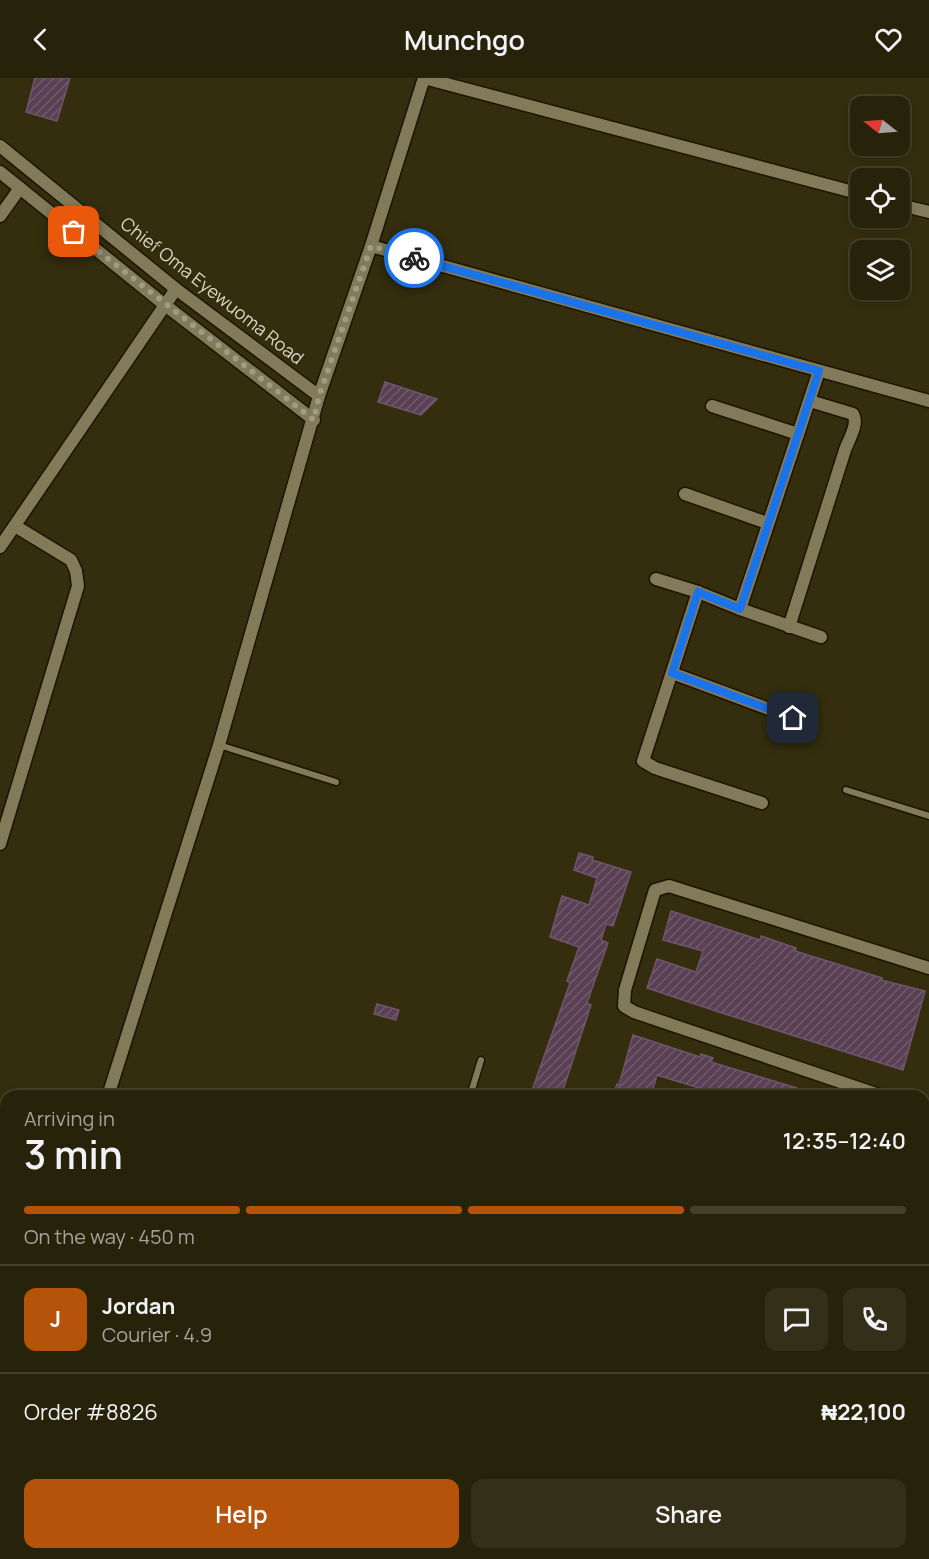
<!DOCTYPE html>
<meta charset="utf-8">
<style>
:root{--surface:#27220a;--page:#332f18;--text:#f1f3f6;--muted:#a4a49c;--line:#433f2b;--accent:#b45309}
body{margin:0;font-family:Manrope,sans-serif;background:var(--page);color:var(--text);height:100vh;display:flex;flex-direction:column;font-size:22px;white-space:nowrap}
*{box-sizing:border-box;margin:0}
p{font-size:20px;color:var(--muted)}
.icon{flex:none;width:33px;height:33px;fill:none;stroke:currentColor;stroke-width:2;stroke-linecap:round;stroke-linejoin:round}
.map{position:relative;flex:1;overflow:hidden}
.side{position:absolute;left:0px;top:1012px;width:930px;height:470px;display:flex;flex-direction:column;background:var(--surface);border-radius:18px 18px 0 0;box-shadow:0 3px 9px #0003,0 0 0 2px var(--line)}
.side>*{flex:none}
.needle{width:39px;rotate:287deg}
.fabs{position:absolute;left:850px;top:18px;display:grid;gap:12px}
.fabs a{display:grid;place-items:center;width:60px;height:60px;border-radius:12px;background:var(--surface);box-shadow:0 3px 9px #0003,0 0 0 2px var(--line);font-size:30px}
.pin{position:absolute;display:grid;place-items:center;width:51px;height:51px;color:#fff;margin:-26px;border-radius:12px;box-shadow:0 3px 9px #0006}
.courier{position:absolute;display:grid;place-items:center;width:60px;height:60px;margin:-30px;border:4px solid #1a73e8;border-radius:50%;background:#fff;color:#222;box-shadow:0 2px 8px #0007}
.summary em{font-style:normal;font-weight:600}
.summary div{display:flex;flex-direction:column-reverse}
.summary{display:flex;align-items:center;justify-content:space-between;height:102px;padding:0 24px}
h1{font-size:39px;font-weight:600;line-height:45px}
.bar{display:grid;grid-template-columns:repeat(4,1fr);gap:9px 6px;align-content:center;height:72px;padding:0 24px}
.bar i{height:8px;border-radius:4px;background:var(--line)}
.bar .on{background:var(--accent)}
.bar p{grid-column:span 4}
.line{display:flex;align-items:center;gap:15px;padding:0 24px;border-top:2px solid var(--line)}
.line div{flex:1}
.round{display:grid;place-items:center;flex:none;width:63px;height:63px;border-radius:12px;background:var(--page)}
.cta{display:flex;gap:12px;margin-top:auto;padding:12px 24px}
.cta a{flex:1;height:69px;border-radius:12px;background:var(--accent);color:#fff;font-size:24px;font-weight:600;line-height:69px;text-align:center}
.cta a+a{background:var(--page);color:var(--text)}
header{display:flex;justify-content:space-between;align-items:center;height:78px;padding:0 24px;background:var(--surface);font-size:27px;font-weight:600}
.map>svg:first-child{display:block}
</style>
<header><svg class="icon" aria-label="back" viewBox="0 0 24 24"><path d="M15 5l-7 7 7 7"/></svg>Munchgo<svg class="icon" aria-label="heart" viewBox="0 0 24 24"><path d="M12 20l-8-8c-3-5 5-10 8-4 3-6 11-1 8 4z"/></svg></header>
<div class="map">
<svg width="929" height="1481" viewBox="0 0 929 1481">
<defs>
<pattern id="building-hatch" width="6" height="6" patternUnits="userSpaceOnUse" patternTransform="scale(1.5)"><rect width="6" height="6" fill="#5a4055"/><path d="M-1 1l2-2M0 6l6-6M5 7l2-2" fill="none" stroke="#715b6c"/></pattern>
</defs>
<rect width="100%" height="100%" fill="#342d0e"/>
<!-- building -->
<g fill="url(#building-hatch)" stroke="#70556a" stroke-width="1.5">
<path d="M35,0H70L57,43L26,34Z"/>
<path d="M385,304L437,321L421,337L378,324Z"/>
<path d="M579,775L593,779L592,782L631,794L613,848L606,846L601,862L608,865L587,925L591,927L561,1018H530L570,905L567,903L579,869L550,859L557,835L562,818L589,827L597,800L574,792Z"/>
<path d="M671,833L760,862L761,858L796,870L795,873L882,900L881,902L925,913L903,992L725,936L647,910L657,881L696,894L703,873L663,862Z"/>
<path d="M377,926L399,932L396,942L374,936Z"/>
<path d="M633,957L700,979L701,976L713,980L711,984L797,1010L794,1018H725L657,997L651,1018H613L617,1006L619,1007Z"/>
</g>
<g fill="none" stroke-linecap="round" stroke-linejoin="round">
<!-- service casing -->
<g stroke="#1c1400" stroke-width="9">
<g id="service">
<path d="M219,667L336,704"/>
<path d="M846,712L929,738"/>
<path d="M470,1018L481,982"/>
</g>
</g>
<!-- minor casing -->
<g stroke="#1c1400" stroke-width="15">
<g id="minor">
<path d="M424,0L861,116"/>
<path d="M0,68L176,211L319,318"/>
<path d="M0,94L165,227L314,342"/>
<path d="M900,127L929,134"/>
<path d="M0,138L20,110"/>
<path d="M371,168L929,323"/>
<path d="M712,328L798,356"/>
<path d="M685,416L767,445"/>
<path d="M0,469L176,211"/>
<path d="M656,501L698,514L740,531L819,293"/>
<path d="M698,514L643,683L655,690L762,725"/>
<path d="M740,531L821,559"/>
<path d="M789,549L845,372C849,361 859,346 853,336L810,323"/>
<path d="M672,595L793,640"/>
<path d="M0,766L78,508L76,493L71,482L15,448"/>
<path d="M108,1018L219,667L319,318L371,168L424,0"/>
<path d="M882,1018L634,934L624,928L625,912L655,812L669,808L929,890"/>
<path d="M924,1033L929,1035"/>
<path d="M0,1128L6,1130"/>
<path d="M924,1146L929,1130"/>
<path d="M924,1165L929,1167"/>
<path d="M0,1268L6,1270"/>
<path d="M0,1289L6,1291"/>
<path d="M924,1305L929,1306"/>
<path d="M0,1441L6,1443"/>
<path d="M121,1476L138,1481"/>
<path d="M620,1476L636,1481"/>
<path d="M677,1476L694,1481"/>
<path d="M570,1481L571,1476"/>
</g>
</g>
<!-- service -->
<use href="#service" stroke="#827a59" stroke-width="6"/>
<!-- minor -->
<use href="#minor" stroke="#827a59" stroke-width="12"/>
</g>
<g fill="none" stroke-linecap="round" stroke-linejoin="round">
<!-- done -->
<path stroke="#a09b85" stroke-width="6" stroke-dasharray="0 10.8" d="M74,154L314,342L319,318L371,168L414,180"/>
<!-- route -->
<path stroke="#1a73e8" stroke-width="8" d="M414,180L819,293L740,531L698,514L672,595L793,640"/>
</g>
<g text-anchor="middle" stroke-width="4.5" stroke-linejoin="round" paint-order="stroke">
<!-- street labels -->
<g font-size="18" fill="#dad6c5" stroke="#342d0e">
<text transform="translate(212 213) rotate(38)" y="6">Chief Oma Eyewuoma Road</text>
</g>
</g>
</svg>
<div class="fabs">
<a><svg class="needle" viewBox="-14 -14 28 28"><path d="M0-13l5 13h-10z" fill="#e53935"/><path d="M0 13l5-13h-10z" fill="#a4a49c"/></svg></a>
<a><svg class="icon" aria-label="locate" viewBox="0 0 24 24"><circle cx="12" cy="12" r="6"/><path d="M12 2v4M12 18v4M2 12h4M18 12h4"/></svg></a>
<a><svg class="icon" aria-label="layers" viewBox="0 0 24 24"><path d="M12 4l9 5-9 5-9-5zM3 14l9 5 9-5"/></svg></a>
</div>
<div class="pin" style="left:74px;top:154px;background:#ea580c"><svg class="icon" aria-label="bag" viewBox="0 0 24 24"><path d="M5 8h14l-1 12H6zM9 8a3 3 0 0 1 6 0"/></svg></div>
<div class="pin" style="left:793px;top:640px;background:#1f2937"><svg class="icon" aria-label="home" viewBox="0 0 24 24"><path d="M3 11l9-7 9 7M6 9v11h12V9"/></svg></div>
<div class="courier" style="left:414px;top:180px"><svg class="icon" aria-label="bike" viewBox="0 0 24 24"><circle cx="6" cy="16" r="4"/><circle cx="18" cy="16" r="4"/><path d="M6 16l4-8h5l3 8M10 8l3 8H6M13 5h3"/></svg></div>
<section class="side">
<div class="summary"><div><h1>3 min</h1><p>Arriving in</p></div><em>12:35–12:40</em></div>
<div class="bar"><i class="on"></i><i class="on"></i><i class="on"></i><i></i><p>On the way · 450 m</p></div>
<div class="line" style="height:108px"><b class="round" style="background:var(--accent);color:#fff">J</b><div><b>Jordan</b><p>Courier · 4.9</p></div><a class="round"><svg class="icon" aria-label="chat" viewBox="0 0 24 24"><path d="M4 5h16v11H9l-5 4z"/></svg></a><a class="round"><svg class="icon" aria-label="phone" viewBox="0 0 24 24"><path d="M5 4h4l2 5-3 2q2 4 5 5l2-3 5 2v4C11 20 4 13 5 4z"/></svg></a></div>
<div class="line" style="height:78px"><div>Order #8826</div><b>₦22,100</b></div>
<div class="cta"><a>Help</a><a>Share</a></div>
</section>
</div>
